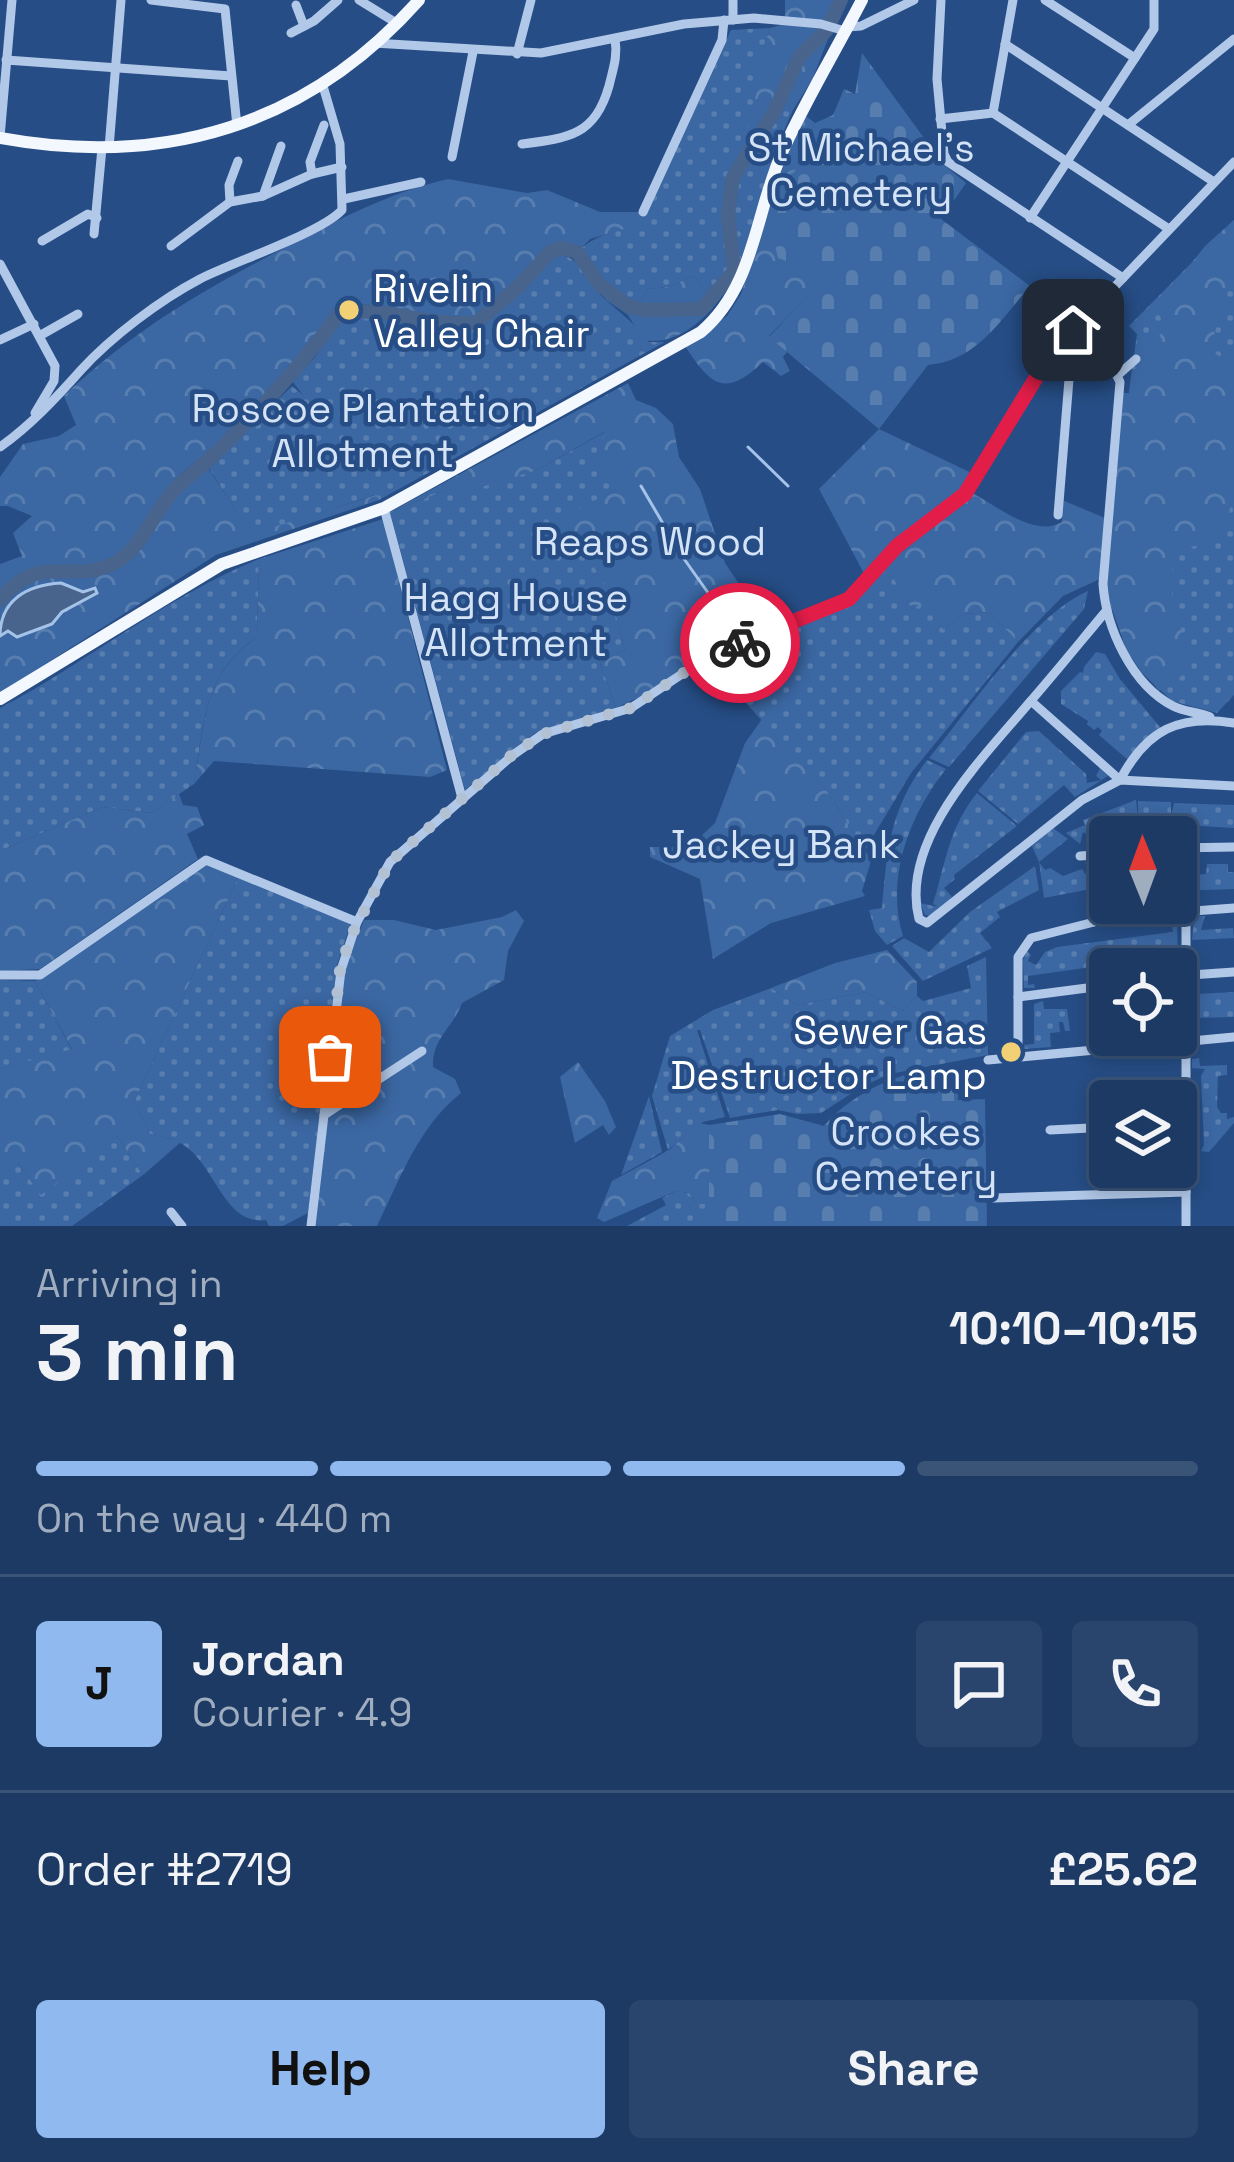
<!DOCTYPE html>
<meta charset="utf-8">
<style>
:root{--surface:#1c3a64;--page:#29456d;--text:#f1f3f6;--muted:#a0adbf;--line:#3a5478;--accent:#90b9f0}
body{margin:0;font-family:"Space Grotesk",sans-serif;background:var(--page);color:var(--text);height:100vh;display:flex;flex-direction:column;font-size:45px;white-space:nowrap}
*{box-sizing:border-box;margin:0}
p{font-size:39px;color:var(--muted)}
.icon{flex:none;width:66px;height:66px;fill:none;stroke:currentColor;stroke-width:2;stroke-linecap:round;stroke-linejoin:round}
.map{position:relative;height:1226px;overflow:hidden}
.sheet{display:flex;flex-direction:column;background:var(--surface);flex:1}
.sheet>*{flex:none}
.needle{width:78px;rotate:359deg}
.fabs{position:absolute;left:1089px;top:816px;display:grid;gap:24px}
.fabs a{display:grid;place-items:center;width:108px;height:108px;border-radius:12px;background:var(--surface);box-shadow:0 6px 18px #0003,0 0 0 3px var(--line);font-size:60px}
.pin{position:absolute;display:grid;place-items:center;width:102px;height:102px;color:#fff;margin:-51px;border-radius:24px;box-shadow:0 6px 18px #0006}
.courier{position:absolute;display:grid;place-items:center;width:120px;height:120px;margin:-60px;border:9px solid #e11d48;border-radius:50%;background:#fff;color:#222;box-shadow:0 3px 15px #0007}
.head em{font-style:normal;font-weight:800}
.head div{display:flex;flex-direction:column-reverse}
.head{display:flex;align-items:center;justify-content:space-between;height:204px;padding:0 36px}
h1{font-size:78px;font-weight:800;line-height:90px}
.bar{display:grid;grid-template-columns:repeat(4,1fr);gap:18px 12px;align-content:center;height:144px;padding:0 36px}
.bar i{height:15px;border-radius:9px;background:var(--line)}
.bar .on{background:var(--accent)}
.bar p{grid-column:span 4}
.line{display:flex;align-items:center;gap:30px;padding:0 36px;border-top:3px solid var(--line)}
.line div{flex:1}
.round{display:grid;place-items:center;flex:none;width:126px;height:126px;border-radius:12px;background:var(--page)}
.action{display:flex;gap:24px;margin-top:auto;padding:24px 36px}
.action a{flex:1;height:138px;border-radius:12px;background:var(--accent);color:#111;font-size:48px;font-weight:800;line-height:138px;text-align:center}
.action a+a{background:var(--page);color:var(--text)}
.map>svg:first-child{display:block}
</style>
<div class="map">
<svg width="1234" height="1226" viewBox="0 0 1234 1226">
<defs>
<pattern id="green-dots" width="8" height="8" patternUnits="userSpaceOnUse" patternTransform="scale(3)"><rect width="8" height="8" fill="#3b67a2"/><path d="M2 2h.1M6 6h.1" fill="none" stroke="#587eb0" stroke-width="1.8" stroke-linecap="round"/></pattern>
<pattern id="forest-crowns" width="20" height="18" patternUnits="userSpaceOnUse" patternTransform="scale(3)"><rect width="20" height="18" fill="#3b67a2"/><path d="M2 6a3 3 0 1 1 6 0M12 15a3 3 0 1 1 6 0" fill="none" stroke="#587eb0"/></pattern>
<pattern id="cemetery-stones" width="16" height="16" patternUnits="userSpaceOnUse" patternTransform="scale(3)"><rect width="16" height="16" fill="#3b67a2"/><path d="M2 7V4a2 2 0 0 1 4 0v3zM10 15v-3a2 2 0 0 1 4 0v3z" fill="#587eb0"/></pattern>
</defs>
<rect width="100%" height="100%" fill="#264d85"/>
<!-- green -->
<g fill="url(#green-dots)">
<path d="M770,28L751,88L757,91L778,86L780,110H793C766,168 756,232 728,288L706,293L694,276L668,287L648,289L639,303C611,296 597,272 580,250C593,236 617,231 636,224L731,30Z"/>
<path d="M1234,220V695L1217,713L1172,701L1142,673L1127,651L1107,595L1122,393H1129L1137,334L1129,326Z"/>
<path d="M559,254C586,260 589,285 607,301C623,315 636,325 649,342H665L379,500L375,495L252,535L208,467L292,386L303,395L292,381L315,357L344,314C388,308 439,345 483,323C513,307 533,265 559,254Z"/>
<path d="M605,432L616,489L563,519L610,591L625,650L600,663L616,708L535,733L465,790L390,512L444,491L537,470Z"/>
<path d="M259,559L257,637C203,673 204,725 194,784L151,813L102,807L0,851V708C88,662 167,596 259,559Z"/>
<path d="M884,562L912,609L922,603L944,630L963,614L989,612L1018,642L911,773L865,850L826,790L708,662L749,642L827,613L862,595Z"/>
<path d="M1088,591L1084,609L949,767L929,758C969,710 1032,615 1088,591Z"/>
<path d="M1096,652L1105,654L1120,679L1160,727L1128,760L1099,735L1102,731L1098,727L1094,730L1087,724L1088,721L1061,704V691L1080,672L1083,673L1084,667Z"/>
<path d="M1039,731L1086,774L1087,783L1101,780L1096,776L1100,768L1108,776L1075,797L1064,785L1018,824L978,791L1026,732Z"/>
<path d="M927,760L946,769C910,814 885,878 903,936L887,945L875,931L869,910L882,908C887,849 890,809 927,760Z"/>
<path d="M977,793L1017,826L954,875L955,879L944,888L952,897L930,916L925,915L920,903L938,907L933,904C945,865 949,827 977,793Z"/>
<path d="M1136,800L1138,818V801L1171,802V818L1174,803L1234,805V828L1200,826L1157,831L1156,828L1151,832L1092,837L1083,832L1080,844L1066,833L1085,825L1083,820Z"/>
<path d="M1053,828L1068,839L1039,862L1045,870L1050,868L1063,876L1082,869L1085,874L1091,870L1085,863L1102,861L1097,864L1098,872L1110,871V898L1100,899L1096,888L1044,898L1039,862L1032,846Z"/>
<path d="M1207,864H1228V872H1234V889L1176,891V870L1192,865L1193,875L1206,874Z"/>
<path d="M1035,866L1039,890L997,912L1000,917L980,933L992,948L923,981L892,946L904,938L929,952L970,912Z"/>
<path d="M239,876L351,923L337,965L308,1213L283,1226H269L266,1220C222,1226 215,1159 178,1142C170,1138 159,1137 150,1134L134,1102Z"/>
<path d="M1194,916H1205L1201,930L1233,928L1234,938L1192,940Z"/>
<path d="M1177,917L1178,969H1171V965L1178,964L1176,955L1162,957L1028,976V985L1034,984L1035,988H1024L1023,960L1027,951L1031,955L1028,961L1036,965L1045,952L1057,947L1173,932L1172,923H1166L1167,918Z"/>
<path d="M986,957L988,1055L890,1074L863,1086L821,1113L797,1114L778,1110L730,1118L700,1030H697L725,1117L703,1122L668,1150L652,1096L670,1036L713,1010L771,988L797,1005L866,992L903,1011L917,996L923,1001L971,988L967,966Z"/>
<path d="M0,980L35,981L72,1050L0,1069Z"/>
<path d="M1199,980L1196,994L1234,992V1017L1194,1018L1192,984Z"/>
<path d="M1043,1001L1044,1009H1067L1070,1031H1065L1063,1022H1059L1060,1032L1050,1033L1051,1047L1024,1049V1045L1034,1044V1004Z"/>
<path d="M1199,1058L1200,1066L1227,1065V1075L1218,1076L1217,1107L1221,1113H1227V1119L1234,1117V1123L1209,1152L1201,1151L1204,1145L1201,1076L1205,1069L1192,1068V1059Z"/>
<path d="M649,1096L662,1152L621,1175Z"/>
<path d="M117,1136L143,1175L72,1226H0V1176L17,1162L41,1194Z"/>
<path d="M676,1191L689,1193L697,1204H709V1226H627L666,1205L662,1198Z"/>
</g>
<!-- forest -->
<g fill="url(#forest-crowns)">
<path d="M785,0H843L813,78L793,110H780L777,89L758,146L741,151L757,91L750,88L770,28L785,24Z"/>
<path d="M806,116L815,123L772,228L827,276L769,336L787,352L783,357L790,371L781,376L763,362C725,398 711,386 685,346L727,316L741,294L789,149Z"/>
<path d="M448,179L527,193L547,190L600,212H647L640,224L590,239L580,250C533,239 517,297 479,317C439,338 382,292 344,308C327,315 316,343 303,356C277,386 248,415 219,442C204,457 185,468 171,484C154,504 137,545 117,559C80,585 40,548 0,596V564L22,556L13,533L32,516L8,506H0V477L23,444L59,436L76,425L64,396C135,329 200,292 286,247C340,219 388,193 448,179Z"/>
<path d="M1234,220V284L1227,290L1210,349L1220,357L1234,347V485L1226,531L1201,546L1173,547L1172,593L1192,669L1159,691L1127,651L1107,592L1122,393H1129L1133,362L1166,329L1156,308L1205,246Z"/>
<path d="M694,276L706,293L728,288C709,316 679,347 643,340L628,315L606,300L595,286L640,312L639,303L648,289L668,287Z"/>
<path d="M628,383L636,400L656,408L673,424L679,457L700,489L725,563L765,623L696,658L650,692L616,708L600,663L625,650L610,592L562,518L616,489L602,463L604,432L537,470L459,494L444,491L390,512Z"/>
<path d="M879,429L978,476L972,493C998,506 1034,538 1062,522V500L1105,518L1100,579L1063,596L1018,642L989,612L963,614L944,630L922,604L912,609L884,563L868,581L819,489Z"/>
<path d="M206,465L252,534L376,495L379,500L216,555L0,693V605C48,551 85,592 120,565C133,555 144,533 155,520C171,500 188,482 206,465Z"/>
<path d="M383,519L447,770L430,777L214,761L194,784C205,724 202,675 257,637L259,559Z"/>
<path d="M762,719L826,790L865,850L871,861L862,891L865,896L771,923L713,959L700,879L650,857V847H680L698,839L715,823L745,743Z"/>
<path d="M179,794L183,805L197,807L204,825L187,834L198,859L40,969L0,971V851L102,807L151,813Z"/>
<path d="M205,864L239,876L134,1102L150,1134L181,1142L143,1175L117,1136L41,1195L18,1163L0,1176V1069L72,1049L35,981Z"/>
<path d="M516,910L524,921L508,951L504,980L462,1003C453,1028 432,1038 433,1067L455,1079L461,1093C419,1126 400,1179 377,1226H315L344,971L364,920H394L436,930L502,917Z"/>
<path d="M887,950L917,982V996L903,1011L866,992L797,1005L771,988L835,963Z"/>
<path d="M578,1062L605,1101L616,1127L609,1135L603,1125L575,1143L560,1077Z"/>
<path d="M700,1123L709,1125V1204H697L689,1193L676,1191L604,1222L597,1218L612,1181L669,1150Z"/>
</g>
<!-- cemetery -->
<g fill="url(#cemetery-stones)">
<path d="M862,53L943,164L966,183L941,219L1030,286C1000,321 976,361 928,365L879,429L769,337L826,276L778,258L771,228L815,123L833,115L844,89L855,94Z"/>
<path d="M957,1066L958,1100L985,1099L987,1226H709V1125L780,1114L824,1126C855,1089 910,1067 957,1066Z"/>
</g>
<!-- water -->
<path fill="#48648c" stroke="#a5c3e8" stroke-width="3" d="M61,583L83,592L95,588L97,593L62,612L52,624L17,637L8,631L0,636C0,600 27,585 61,583Z"/>
<g fill="none" stroke-linecap="round" stroke-linejoin="round">
<!-- stream -->
<g stroke="#a5c3e8" stroke-width="3">
<path d="M748,447L788,486"/>
<path d="M641,486L682,556L738,635"/>
</g>
<!-- river -->
<path stroke="#48648c" stroke-width="14" d="M0,600C41,549 75,587 118,561C142,547 155,510 175,489C188,476 204,465 217,452C262,408 303,363 340,313C385,306 429,327 476,323L518,287L550,252L562,248L577,252L599,284L628,306L644,310L702,309L734,271L728,214L733,177L774,112L799,57L827,30L841,0"/>
<!-- minor -->
<g stroke="#b1c8e8" stroke-width="9">
<path d="M151,0L225,9L237,126"/>
<path d="M359,0L398,24"/>
<path d="M941,0L937,79L944,154L948,162L1123,278"/>
<path d="M1045,0L1135,58"/>
<path d="M296,5L304,26"/>
<path d="M733,20V0"/>
<path d="M847,27L861,26L914,0"/>
<path d="M291,33L314,21L338,0"/>
<path d="M374,43L541,53L684,24L754,18L821,24L845,31"/>
<path d="M1005,44L1214,182"/>
<path d="M517,54L531,0"/>
<path d="M6,60L231,76"/>
<path d="M993,113L1013,0"/>
<path d="M940,119L993,113L1169,229"/>
<path d="M1128,125L1234,39"/>
<path d="M0,137L12,0"/>
<path d="M522,144C570,138 595,135 609,86C613,69 618,56 615,39"/>
<path d="M109,148L121,0"/>
<path d="M452,157L473,52"/>
<path d="M312,174L310,162L324,125"/>
<path d="M263,196L281,146"/>
<path d="M344,199L421,182"/>
<path d="M230,202L229,185L238,161"/>
<path d="M643,212L722,40L724,20"/>
<path d="M1030,218L1154,29V0"/>
<path d="M94,234L102,148"/>
<path d="M42,241L88,214L97,218"/>
<path d="M171,246L230,202L263,196L312,174L342,167"/>
<path d="M0,264L55,366L54,381L35,413"/>
<path d="M1073,330L1114,370L1120,382L1103,584C1106,628 1132,685 1173,706C1185,712 1198,712 1210,717"/>
<path d="M41,335L78,314"/>
<path d="M0,340L34,324"/>
<path d="M1118,375L1136,359"/>
<path d="M0,447C30,426 57,397 81,370C111,337 160,300 200,279C233,262 321,233 342,210L340,144L323,86"/>
<path d="M384,508L462,798"/>
<path d="M1058,515L1073,330"/>
<path d="M1107,610C1081,641 1056,672 1029,703C983,758 899,840 919,919L927,923L1082,800L1120,780L1234,786"/>
<path d="M1031,701L1120,780C1147,729 1180,714 1234,723"/>
<path d="M1176,848L1234,847"/>
<path d="M1080,856L1110,854"/>
<path d="M1186,910V1226"/>
<path d="M0,975H40L206,860L357,922"/>
<path d="M1176,976L1234,972"/>
<path d="M1018,997L1110,985"/>
<path d="M1018,1056V957L1031,938L1114,917L1234,908"/>
<path d="M988,1060L1234,1037"/>
<path d="M324,1115L422,1051"/>
<path d="M1050,1130L1110,1127"/>
<path d="M994,1198L1186,1192"/>
<path d="M171,1212L182,1226"/>
<path d="M311,1226L341,970L357,922L390,862L513,755L543,734L631,708L703,660L782,624L827,611L860,590L897,546L965,494L1056,348L1234,162"/>
</g>
<!-- major -->
<g stroke="#f3f7fe" stroke-width="12">
<path d="M0,138C164,168 307,126 419,0"/>
<path d="M0,699L222,564L384,508L701,332C756,285 755,210 784,148C807,98 836,50 862,0"/>
</g>
</g>
<g fill="none" stroke-linecap="round" stroke-linejoin="round">
<!-- done -->
<path stroke="#b3c1d4" stroke-width="12" stroke-dasharray="0 21.6" d="M330,1057L340,970L350,938L390,862L512,755L543,734L631,708L703,660L740,643"/>
<!-- route -->
<path stroke="#e11d48" stroke-width="15" d="M740,643L849,599L897,546L965,494L1050,355L1073,330"/>
</g>
<!-- markers -->
<g fill="#f1d076" stroke="#264d85" stroke-width="4.5">
<circle cx="349" cy="310" r="12"/>
<circle cx="1011" cy="1052" r="12"/>
</g>
<g text-anchor="middle" stroke-width="9" stroke-linejoin="round" paint-order="stroke">
<!-- park labels -->
<g font-size="39" fill="#d4e3f6" stroke="#264d85">
<text x="861" y="161">St Michael's<tspan x="861" dy="45">Cemetery</tspan></text>
<text x="363" y="422">Roscoe Plantation<tspan x="363" dy="45">Allotment</tspan></text>
<text x="650" y="555">Reaps Wood</text>
<text x="516" y="611">Hagg House<tspan x="516" dy="45">Allotment</tspan></text>
<text x="781" y="858">Jackey Bank</text>
<text x="906" y="1145">Crookes<tspan x="906" dy="45">Cemetery</tspan></text>
</g>
<!-- poi labels -->
<g font-size="39" fill="#fff" stroke="#264d85" text-anchor="start">
<text x="373" y="302">Rivelin<tspan x="373" dy="45">Valley Chair</tspan></text>
<text x="987" y="1044" text-anchor="end">Sewer Gas<tspan x="987" dy="45">Destructor Lamp</tspan></text>
</g>
</g>
</svg>
<div class="fabs">
<a><svg class="needle" viewBox="-14 -14 28 28"><path d="M0-13l5 13h-10z" fill="#e53935"/><path d="M0 13l5-13h-10z" fill="#a0adbf"/></svg></a>
<a><svg class="icon" aria-label="locate" viewBox="0 0 24 24"><circle cx="12" cy="12" r="6"/><path d="M12 2v4M12 18v4M2 12h4M18 12h4"/></svg></a>
<a><svg class="icon" aria-label="layers" viewBox="0 0 24 24"><path d="M12 4l9 5-9 5-9-5zM3 14l9 5 9-5"/></svg></a>
</div>
<div class="pin" style="left:330px;top:1057px;background:#ea580c"><svg class="icon" aria-label="bag" viewBox="0 0 24 24"><path d="M5 8h14l-1 12H6zM9 8a3 3 0 0 1 6 0"/></svg></div>
<div class="pin" style="left:1073px;top:330px;background:#1f2937"><svg class="icon" aria-label="home" viewBox="0 0 24 24"><path d="M3 11l9-7 9 7M6 9v11h12V9"/></svg></div>
<div class="courier" style="left:740px;top:643px"><svg class="icon" aria-label="bike" viewBox="0 0 24 24"><circle cx="6" cy="16" r="4"/><circle cx="18" cy="16" r="4"/><path d="M6 16l4-8h5l3 8M10 8l3 8H6M13 5h3"/></svg></div>
</div>
<section class="sheet">
<div class="head"><div><h1>3 min</h1><p>Arriving in</p></div><em>10:10–10:15</em></div>
<div class="bar"><i class="on"></i><i class="on"></i><i class="on"></i><i></i><p>On the way · 440 m</p></div>
<div class="line" style="height:216px"><b class="round" style="background:var(--accent);color:#111">J</b><div><b>Jordan</b><p>Courier · 4.9</p></div><a class="round"><svg class="icon" aria-label="chat" viewBox="0 0 24 24"><path d="M4 5h16v11H9l-5 4z"/></svg></a><a class="round"><svg class="icon" aria-label="phone" viewBox="0 0 24 24"><path d="M5 4h4l2 5-3 2q2 4 5 5l2-3 5 2v4C11 20 4 13 5 4z"/></svg></a></div>
<div class="line" style="height:156px"><div>Order #2719</div><b>£25.62</b></div>
<div class="action"><a>Help</a><a>Share</a></div>
</section>
